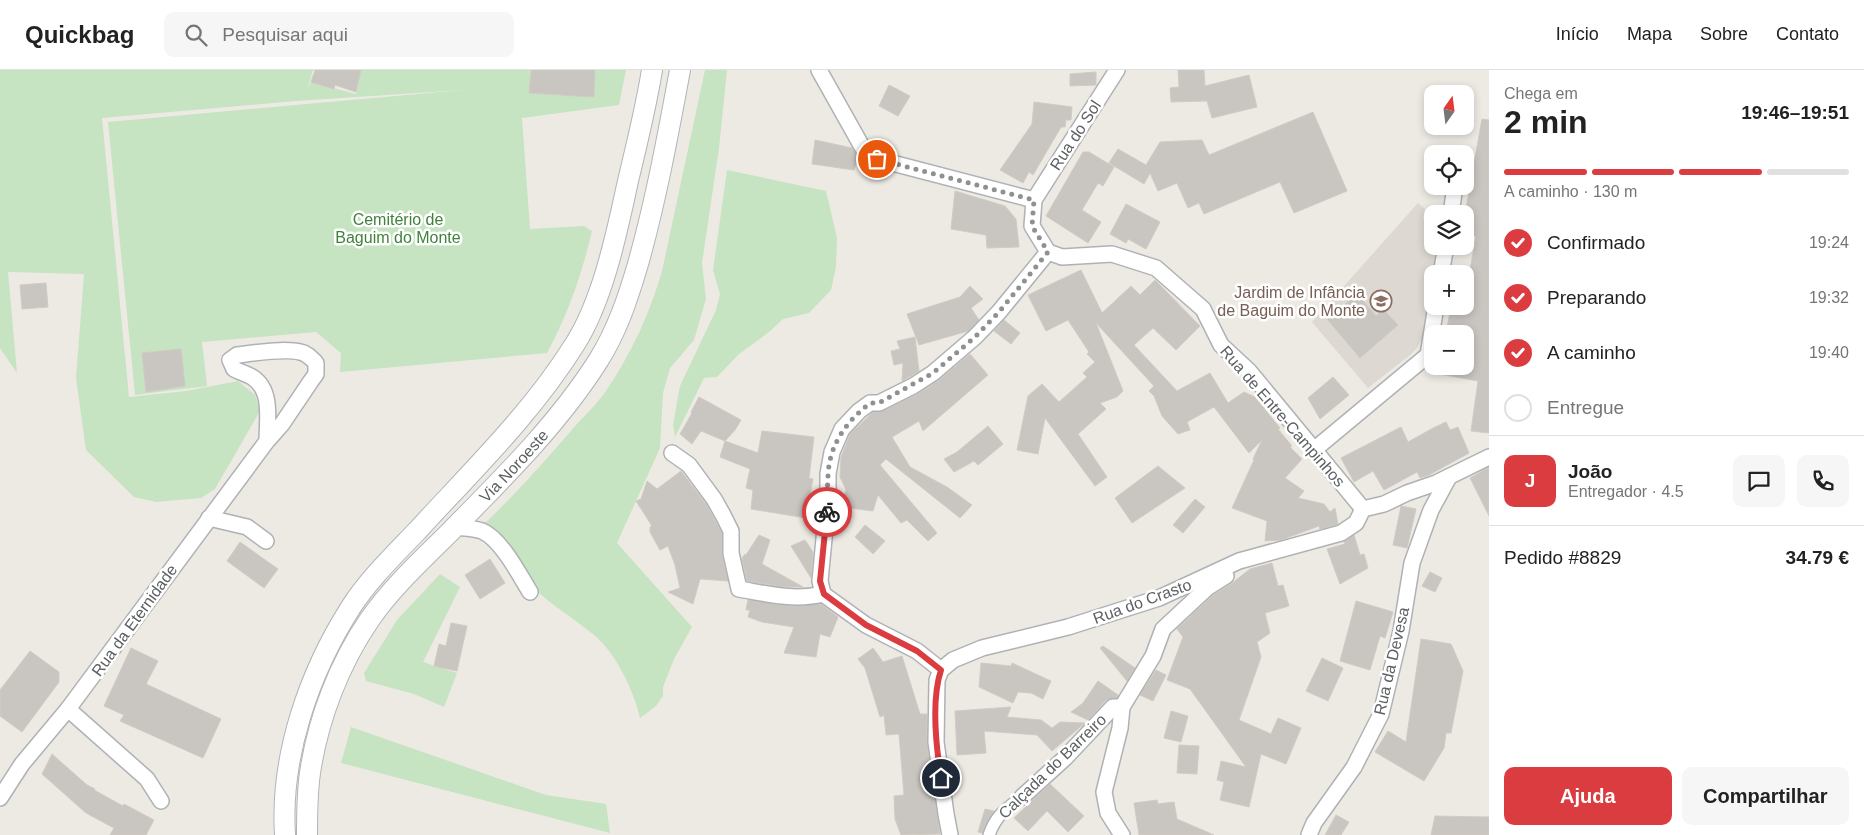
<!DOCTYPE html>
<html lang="pt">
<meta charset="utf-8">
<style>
:root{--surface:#fff;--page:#f6f6f6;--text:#222;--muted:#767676;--line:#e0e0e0;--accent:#db3c40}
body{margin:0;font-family:Helvetica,sans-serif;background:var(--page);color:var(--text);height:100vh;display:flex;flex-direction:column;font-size:19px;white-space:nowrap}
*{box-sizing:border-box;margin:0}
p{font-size:16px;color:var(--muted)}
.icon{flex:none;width:28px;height:28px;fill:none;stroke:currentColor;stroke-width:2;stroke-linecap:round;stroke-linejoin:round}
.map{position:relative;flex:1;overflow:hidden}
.drawer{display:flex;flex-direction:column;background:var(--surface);width:375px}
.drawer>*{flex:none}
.needle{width:32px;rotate:14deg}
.buttons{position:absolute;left:1424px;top:15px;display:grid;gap:10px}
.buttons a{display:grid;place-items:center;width:50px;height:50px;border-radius:10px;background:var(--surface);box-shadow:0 2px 8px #0003;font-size:25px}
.pin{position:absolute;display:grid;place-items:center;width:42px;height:42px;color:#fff;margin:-21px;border:2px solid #fff;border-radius:50%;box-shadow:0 1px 5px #0007}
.courier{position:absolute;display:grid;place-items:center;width:50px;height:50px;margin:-25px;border:4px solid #db3c40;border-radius:50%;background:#fff;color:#222;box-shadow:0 1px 6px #0007}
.summary em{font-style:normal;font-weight:600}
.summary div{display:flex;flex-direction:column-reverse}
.summary{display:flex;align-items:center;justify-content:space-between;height:85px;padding:0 15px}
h1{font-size:32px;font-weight:600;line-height:38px}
.bar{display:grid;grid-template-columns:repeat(4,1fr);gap:8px 5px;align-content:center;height:60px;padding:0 15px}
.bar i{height:6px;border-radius:4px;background:var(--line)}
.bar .current{background:var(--accent)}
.bar p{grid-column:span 4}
.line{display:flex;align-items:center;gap:12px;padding:0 15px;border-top:1px solid var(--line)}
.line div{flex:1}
.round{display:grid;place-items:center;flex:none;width:52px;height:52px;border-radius:10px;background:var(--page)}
ol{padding:0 15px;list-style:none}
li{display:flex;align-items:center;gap:15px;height:55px}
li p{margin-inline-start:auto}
li .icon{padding:5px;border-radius:50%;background:var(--accent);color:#fff;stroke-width:4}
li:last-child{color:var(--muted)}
li i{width:28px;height:28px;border:2px solid var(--line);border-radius:50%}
.action{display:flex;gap:10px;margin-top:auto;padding:10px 15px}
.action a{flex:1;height:58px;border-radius:10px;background:var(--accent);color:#fff;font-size:20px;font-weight:600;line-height:58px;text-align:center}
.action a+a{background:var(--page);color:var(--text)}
header{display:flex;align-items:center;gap:30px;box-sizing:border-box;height:70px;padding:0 25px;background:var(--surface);border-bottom:1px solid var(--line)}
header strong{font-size:24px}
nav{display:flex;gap:28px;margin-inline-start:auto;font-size:18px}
.search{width:350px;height:45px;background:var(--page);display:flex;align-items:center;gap:12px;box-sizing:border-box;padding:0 18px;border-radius:10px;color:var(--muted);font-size:19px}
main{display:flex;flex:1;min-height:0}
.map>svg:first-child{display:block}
</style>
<header>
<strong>Quickbag</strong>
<div class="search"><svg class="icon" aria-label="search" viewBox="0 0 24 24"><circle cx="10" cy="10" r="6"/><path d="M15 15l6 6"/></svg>Pesquisar aqui</div>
<nav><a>Início</a><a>Mapa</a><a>Sobre</a><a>Contato</a></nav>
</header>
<main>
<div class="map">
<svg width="1489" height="765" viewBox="0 0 1489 765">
<rect width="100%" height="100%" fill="#edeae4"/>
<!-- education -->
<path fill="#ddd9d2" d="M1418,133L1425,139L1423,150L1432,152V176H1440L1435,204H1432V218L1423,266L1417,278L1410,285L1368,318L1312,252Z"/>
<!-- green -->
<g fill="#c6e3c2">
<path d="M0,0H313L308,17L311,12L356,24L361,0H530V23L594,27L595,0H626L619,35L522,48L530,159L584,156L592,161C582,204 568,244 547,283L340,302L341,283L316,262L202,272L207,316L135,325L108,52L462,20L296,31L102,48L129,327L186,321L238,311L255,325L260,341L215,419L201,428L156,432L134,427L86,380L76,308L84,204L8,202L17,303L0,278Z"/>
<path d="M705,0H727L719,78L702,193L706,229L694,270L670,298L663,323L660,378L617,473L692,557L674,589L663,617V626L656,636L640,648C634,621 616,583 594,565C575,549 552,536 534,518C515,500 499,477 482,456C514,426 542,394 571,361C582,348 596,335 606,321C631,284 650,243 662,201Z"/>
<path d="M727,100L826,121L837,168L836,197L831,220L809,243L783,249L769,262L739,284L717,307L704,308L675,367L673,355L680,316L716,240L720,224L713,200Z"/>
<path d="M440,504L460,517L423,592L457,603L444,637L414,624L366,611L364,603L397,550Z"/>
<path d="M351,657L546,725L606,734L610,763L341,693Z"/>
</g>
<!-- building -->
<g fill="#c9c5c0" stroke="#d1cbc3">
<path d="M315,0H361L356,22L335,15L334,19L311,12Z"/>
<path d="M531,0H595L594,27L529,23Z"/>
<path d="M1178,0H1204L1205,16L1249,5L1257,37L1212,48L1207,31L1171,32L1170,18L1179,17Z"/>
<path d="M1096,2V15L1070,16V4Z"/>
<path d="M889,15L910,26L898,46L879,36Z"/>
<path d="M1034,32L1072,37L1071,50H1066L1065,57H1061L1033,105L1029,102L1023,113L1000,100L1032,54Z"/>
<path d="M1313,42L1347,121L1294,143L1280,112L1204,144L1199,133L1188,138L1177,113L1158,121L1150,103L1144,114L1109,93L1118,79L1146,95L1160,72L1202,70L1209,85Z"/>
<path d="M1482,49L1489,50V363L1471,361L1478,311L1434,303L1435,296H1465V264H1446L1451,236H1465V200H1470L1476,166L1465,164V144Z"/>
<path d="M815,70L852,78L858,87L854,100L812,94Z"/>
<path d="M1083,82H1089L1114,97L1103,116L1098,113L1082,140L1101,152L1088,173L1046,146Z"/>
<path d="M955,121L1005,136L1016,149L1019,177L987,178L986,165L951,159Z"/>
<path d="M1126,134L1160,152L1146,179L1128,169L1126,173L1110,164Z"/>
<path d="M1081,200L1102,243L1131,216L1140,225L1155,210L1200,256L1176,280L1153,258L1134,275L1177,321L1210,303L1228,333L1244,322L1255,327L1280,358L1278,359L1292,376L1290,377L1302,389L1285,408L1304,421L1298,428L1324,434L1330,442L1335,438L1338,454L1320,459L1319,456L1281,470L1265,471L1267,451L1232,438L1254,390L1253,389L1262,370L1249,383L1214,337L1187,352L1190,360L1178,364L1162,346L1154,326L1149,321L1154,316L1096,253L1123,321L1117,327L1100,333L1106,339L1078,364L1107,407L1095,416L1045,348L1038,384L1017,380L1028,326L1042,314L1059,332L1087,307L1083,303L1095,292L1087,284L1089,282L1068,250L1046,261L1028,225Z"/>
<path d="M46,213L48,237L22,239L20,215Z"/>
<path d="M970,216L983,229L971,238L979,250L968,261L919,275L907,244L960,227Z"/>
<path d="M1357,224L1376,246L1384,240L1398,255L1360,288L1327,249Z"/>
<path d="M1004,250L1020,263L1011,274L994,261Z"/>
<path d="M915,267L919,301L902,311L903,293L894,295L891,281L900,279L897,271Z"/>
<path d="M181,279L185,316L146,322L142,283Z"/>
<path d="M970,284L988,305L923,361L919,351L892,367L910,397L947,417L972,435L960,448L886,389L880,395L937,463L928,471L907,450L901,453L878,425L873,441L842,437L846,420L840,407L841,387L850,364L873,342L883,341L918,324L939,310Z"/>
<path d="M1333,307L1349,325L1320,349L1308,328Z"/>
<path d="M699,327L741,350L735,360L725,371L701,361L692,374L680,364L692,343L691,342Z"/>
<path d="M1446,352L1450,360L1458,357L1469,383L1429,405L1420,408L1417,402L1384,420L1373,401L1354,412L1341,388L1401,357L1408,372L1433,358Z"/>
<path d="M988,356L1003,374L978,395L974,391L954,402L944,389L957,382Z"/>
<path d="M762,361L814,367L809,408L813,409L806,448L751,439L753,420L746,418L750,399L720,387L725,371L758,383Z"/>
<path d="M1158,396L1185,418L1132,453L1115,428Z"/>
<path d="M1489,397V446L1470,408Z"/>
<path d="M681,401L706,434L722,463V485L728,511L700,509L693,534L668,522L680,518L675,495L668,476L660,480L650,462V457L652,456L636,431L641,429L647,411L657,419Z"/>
<path d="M1195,429L1205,437L1183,463L1173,455Z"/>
<path d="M1401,436L1416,439L1407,478L1393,475Z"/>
<path d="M865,455L885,471L873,484L855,467Z"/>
<path d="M759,465L770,470L762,494L803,517H782L747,511L742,488L745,484L746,485Z"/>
<path d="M1354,465L1360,485L1364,484L1368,498L1340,514L1327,479L1345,474L1344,472Z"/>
<path d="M805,470L813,482L811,508L791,476Z"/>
<path d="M240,472L278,499L264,518L227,491Z"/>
<path d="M490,489L505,513L480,529L465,505Z"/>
<path d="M1272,493L1278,516L1283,515L1289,536L1265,543L1270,563L1257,572L1261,587L1239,650L1271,664L1278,648L1301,658L1286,694L1261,684L1249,737L1220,730L1224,712L1217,710L1221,691L1246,697L1190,619L1167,610L1183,567L1177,559L1212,526L1231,514L1250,499Z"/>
<path d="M1430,502L1442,508L1435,522L1422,516Z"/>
<path d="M748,530L791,536L821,534L838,547L830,567L820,564L816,587L784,583L794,557L762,552L748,547L750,540H746Z"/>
<path d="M1356,531L1393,542L1385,568L1380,566L1370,600L1340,591Z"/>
<path d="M451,553L467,556L457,601L434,596L439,574L446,576Z"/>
<path d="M1421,569L1451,574L1463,601L1451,663H1446L1444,678L1424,711L1375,682L1388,661L1406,672Z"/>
<path d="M1103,576L1135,598L1127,611L1100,578Z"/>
<path d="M131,578L158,591L146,614L221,649L203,688L120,651L124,645L104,636Z"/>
<path d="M873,578L883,592L902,586L920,644H927V673L940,764L901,765L895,749L894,726L904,725L899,664L886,665L884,645L880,647L865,598L858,589Z"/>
<path d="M30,581L59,602V612L22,662L0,646V620Z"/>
<path d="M1322,588L1343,598L1328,631L1306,621Z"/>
<path d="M981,593L1011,596L1012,593L1051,611L1043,629L1031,623L1018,622L1013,633L979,617Z"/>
<path d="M1156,600L1166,605L1153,631L1140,625Z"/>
<path d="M1098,611L1118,625L1117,628L1106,630L1088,650L1071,642L1083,633Z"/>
<path d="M1011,637L1007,647L1041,650L1052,658L1060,652L1085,653L1052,681L1037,665L984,661L986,683L957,685L955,641Z"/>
<path d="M1171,641L1188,646L1181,672L1164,668Z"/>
<path d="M1179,675L1199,676L1197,704L1177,703Z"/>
<path d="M52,684L87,715L95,719L94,720L123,736L124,734L154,750L146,765H110L114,758L86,743L42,704Z"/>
<path d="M1050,714L1084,746L1068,762L1047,741L1028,761L1014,748Z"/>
<path d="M1157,730L1158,734L1174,732L1177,749L1214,765H1139L1134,733Z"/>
<path d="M985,739L994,741L982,763L978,762Z"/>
<path d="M1336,745L1349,752L1341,765H1325Z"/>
<path d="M1435,746L1489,747V765H1431Z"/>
</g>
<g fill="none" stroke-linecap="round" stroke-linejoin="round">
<!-- pedestrian casing -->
<g stroke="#afb2b5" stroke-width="14">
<path id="pedestrian" d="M989,765C996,745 1006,739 1022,727"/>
</g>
<!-- minor casing -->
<g stroke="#afb2b5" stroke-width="18">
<g id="minor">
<path d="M819,0L865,82L877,89L1034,130L1032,156L1048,182L1062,187L1112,184L1156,198L1203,239L1221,275L1249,301L1363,439"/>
<path d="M1034,130L1117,0"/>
<path d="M1451,144L1455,116"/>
<path d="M1441,204L1446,176"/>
<path d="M1315,379L1428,285L1436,236"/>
<path d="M672,383L689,395L714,429L723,445L731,461V483L739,519C768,524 794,531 823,524"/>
<path d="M209,448L247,457L266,471"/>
<path d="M455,457C463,458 474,458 482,461C501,469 519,504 530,522"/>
<path d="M823,524L820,511L828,427V404L832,382L842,359L859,341L870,333H879L913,316L933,303L975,267L999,242L1048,182"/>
<path d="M823,524L866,555L917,581L941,600"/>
<path d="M68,639L147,709L161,731"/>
<path d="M1022,727L1065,688L1113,637H1122"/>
<path d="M0,728L22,694L68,639L267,371L282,354L311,311L316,304V293C311,288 307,283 300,282C285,278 254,283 237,285L230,290L234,299C240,302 247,304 252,307C273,320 267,350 267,371"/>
<path d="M950,765L946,744L936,672L937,610L941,600L953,590L982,578L1068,557L1159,528L1239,491L1341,463L1356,453L1363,439L1384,434L1407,423L1436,413L1489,387"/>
<path d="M1122,765L1108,743L1104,722L1120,658L1122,637L1153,586L1163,559L1207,518L1226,506"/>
<path d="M1309,765L1314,753L1354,697L1381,644L1401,561L1412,493L1431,440L1449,407"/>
</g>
</g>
<!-- secondary casing -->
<g stroke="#b0b4b8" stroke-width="22">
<g id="secondary">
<path d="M285,765C280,686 309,603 351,537C369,509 394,485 417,461C472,401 532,343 575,274C603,230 617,162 628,111C637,74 646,37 652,0"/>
<path id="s1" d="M307,765C307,744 307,724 310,703C318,649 339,594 370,549C393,516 423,489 451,461C503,408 558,354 598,291C617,261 628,228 638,194C656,130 668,65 680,0"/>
</g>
</g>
<!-- pedestrian -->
<use href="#pedestrian" stroke="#fff" stroke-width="11"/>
<!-- minor -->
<use href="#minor" stroke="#fff" stroke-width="15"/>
<!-- secondary -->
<use href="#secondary" stroke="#fff" stroke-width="20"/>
</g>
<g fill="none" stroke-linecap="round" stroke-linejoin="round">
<!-- done -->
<path stroke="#8f9090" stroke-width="5" stroke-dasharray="0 9" d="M827,442C828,430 827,418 828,406C829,375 846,352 870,333H879L933,303L975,267L999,242L1048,182L1032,156L1034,130L877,89"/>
<!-- route -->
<path stroke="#db3c40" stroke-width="6" d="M827,442L820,511L824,524L866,555L917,581L941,600C931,630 936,676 941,708"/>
</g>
<!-- icons -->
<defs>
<g id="school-ring" transform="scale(1.125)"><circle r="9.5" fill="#fff" stroke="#8d6e63" stroke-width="1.5"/><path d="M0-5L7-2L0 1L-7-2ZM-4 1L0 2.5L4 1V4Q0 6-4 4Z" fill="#8d6e63"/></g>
</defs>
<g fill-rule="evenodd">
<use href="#school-ring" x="1381" y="231"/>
</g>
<g text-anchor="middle" stroke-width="5" stroke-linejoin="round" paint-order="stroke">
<!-- street labels -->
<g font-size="16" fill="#5c6063" stroke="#fff">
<text transform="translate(1075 65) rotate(-57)" y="6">Rua do Sol</text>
<text transform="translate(1283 346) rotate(49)" y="6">Rua de Entre-Campinhos</text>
<text dy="6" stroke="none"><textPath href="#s1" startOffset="439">Via Noroeste</textPath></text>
<text transform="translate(1142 531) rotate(-20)" y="6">Rua do Crasto</text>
<text transform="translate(134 550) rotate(-54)" y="6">Rua da Eternidade</text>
<text transform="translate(1391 591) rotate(-77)" y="6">Rua da Devesa</text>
<text transform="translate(1052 696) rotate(-44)" y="6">Calçada do Barreiro</text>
</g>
<!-- park labels -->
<g font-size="16" fill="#40823c" stroke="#fff">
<text x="398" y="155">Cemitério de<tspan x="398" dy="18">Baguim do Monte</tspan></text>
</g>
<!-- education labels -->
<g font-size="16" fill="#785e54" stroke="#fff" text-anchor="end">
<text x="1365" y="228">Jardim de Infância<tspan x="1365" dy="18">de Baguim do Monte</tspan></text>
</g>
</g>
</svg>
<div class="buttons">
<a><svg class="needle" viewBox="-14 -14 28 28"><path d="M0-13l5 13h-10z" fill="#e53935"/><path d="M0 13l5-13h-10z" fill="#767676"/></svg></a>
<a><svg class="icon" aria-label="locate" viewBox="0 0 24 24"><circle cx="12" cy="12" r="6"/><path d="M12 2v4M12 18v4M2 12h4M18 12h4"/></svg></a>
<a><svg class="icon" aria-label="layers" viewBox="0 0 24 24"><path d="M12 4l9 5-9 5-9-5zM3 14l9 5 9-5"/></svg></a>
<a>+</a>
<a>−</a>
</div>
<div class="pin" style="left:877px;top:89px;background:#ea580c"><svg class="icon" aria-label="bag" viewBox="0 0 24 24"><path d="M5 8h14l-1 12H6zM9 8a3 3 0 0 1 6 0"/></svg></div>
<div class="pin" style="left:941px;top:708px;background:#1f2937"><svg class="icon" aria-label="home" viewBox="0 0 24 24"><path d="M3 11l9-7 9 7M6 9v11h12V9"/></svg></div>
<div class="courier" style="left:827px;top:442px"><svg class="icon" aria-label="bike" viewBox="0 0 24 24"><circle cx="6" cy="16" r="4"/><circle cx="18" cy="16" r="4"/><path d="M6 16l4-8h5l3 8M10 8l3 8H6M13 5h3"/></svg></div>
</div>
<section class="drawer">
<div class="summary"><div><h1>2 min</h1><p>Chega em</p></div><em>19:46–19:51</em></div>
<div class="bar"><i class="current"></i><i class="current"></i><i class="current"></i><i></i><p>A caminho · 130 m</p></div>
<ol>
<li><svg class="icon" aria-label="check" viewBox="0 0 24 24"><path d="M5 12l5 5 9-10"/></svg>Confirmado<p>19:24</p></li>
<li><svg class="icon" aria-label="check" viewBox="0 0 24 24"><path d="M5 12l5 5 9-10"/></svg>Preparando<p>19:32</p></li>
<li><svg class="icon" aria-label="check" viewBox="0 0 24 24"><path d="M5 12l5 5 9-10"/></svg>A caminho<p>19:40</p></li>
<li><i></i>Entregue</li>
</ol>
<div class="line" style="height:90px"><b class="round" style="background:var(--accent);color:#fff">J</b><div><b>João</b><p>Entregador · 4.5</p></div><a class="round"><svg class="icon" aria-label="chat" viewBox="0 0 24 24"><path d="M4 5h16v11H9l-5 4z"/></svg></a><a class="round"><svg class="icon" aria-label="phone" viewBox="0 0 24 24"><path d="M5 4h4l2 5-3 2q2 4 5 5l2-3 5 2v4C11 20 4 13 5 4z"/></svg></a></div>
<div class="line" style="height:65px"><div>Pedido #8829</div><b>34.79 €</b></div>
<div class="action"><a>Ajuda</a><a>Compartilhar</a></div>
</section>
</main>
